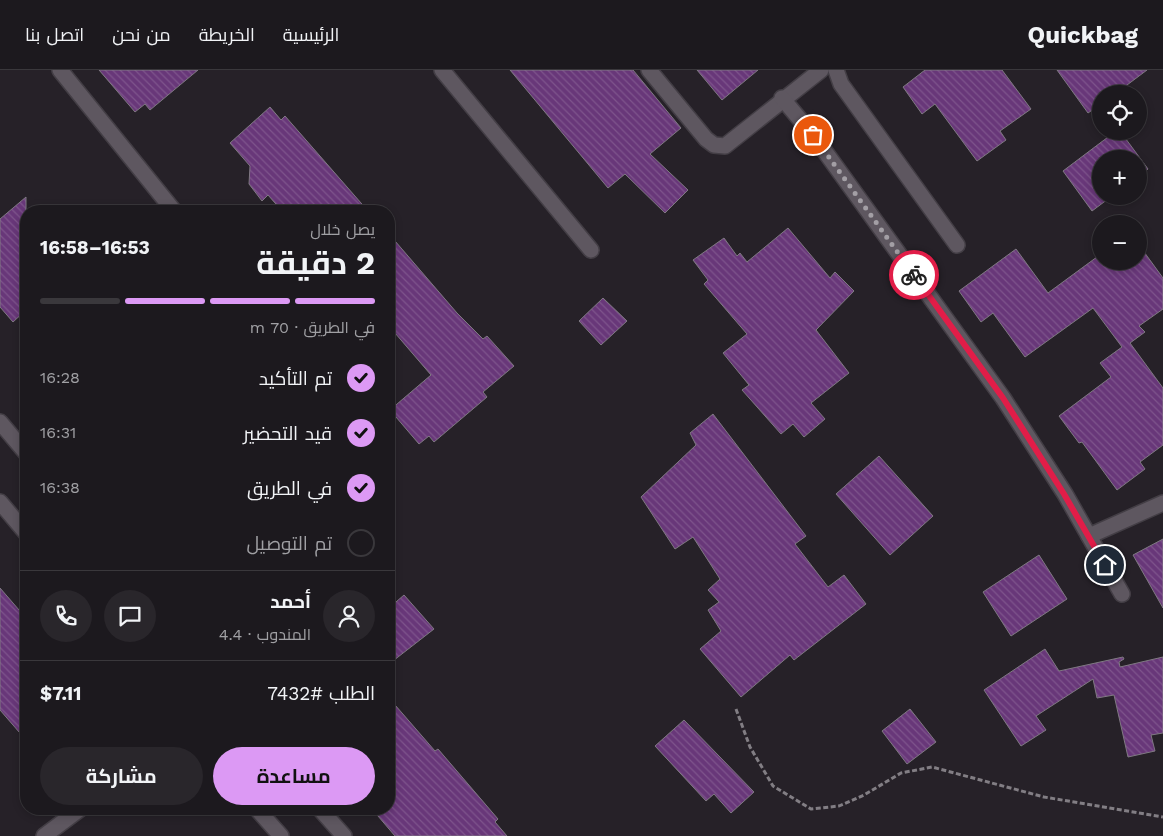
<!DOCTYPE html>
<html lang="ar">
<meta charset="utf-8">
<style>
:root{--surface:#1c191e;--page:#29262b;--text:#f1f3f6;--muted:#a0a0a4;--line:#3a383c;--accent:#dc99f4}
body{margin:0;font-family:"Work Sans",Cairo,sans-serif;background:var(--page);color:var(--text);direction:rtl;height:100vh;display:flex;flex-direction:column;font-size:19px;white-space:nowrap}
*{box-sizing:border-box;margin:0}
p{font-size:16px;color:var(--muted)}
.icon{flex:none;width:28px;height:28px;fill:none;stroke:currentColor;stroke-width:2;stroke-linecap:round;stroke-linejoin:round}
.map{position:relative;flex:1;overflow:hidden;direction:ltr}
.panel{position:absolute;left:20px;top:135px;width:375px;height:610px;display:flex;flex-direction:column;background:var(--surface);border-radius:20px;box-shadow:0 2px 8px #0003,0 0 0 1px var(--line);direction:rtl}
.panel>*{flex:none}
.tools{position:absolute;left:1092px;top:15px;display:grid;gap:10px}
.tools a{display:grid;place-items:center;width:55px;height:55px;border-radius:50%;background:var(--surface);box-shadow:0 2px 8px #0003,0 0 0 1px var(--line);font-size:25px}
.pin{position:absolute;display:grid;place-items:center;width:42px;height:42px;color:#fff;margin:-21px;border:2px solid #fff;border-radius:50%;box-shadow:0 1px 5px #0007}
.courier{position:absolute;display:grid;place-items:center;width:50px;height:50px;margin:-25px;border:4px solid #e11d48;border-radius:50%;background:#fff;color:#222;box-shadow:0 1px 6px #0007}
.overview em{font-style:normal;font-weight:700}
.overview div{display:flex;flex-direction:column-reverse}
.overview{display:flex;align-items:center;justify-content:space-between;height:85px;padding:0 20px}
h1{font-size:32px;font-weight:700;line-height:38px}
.bar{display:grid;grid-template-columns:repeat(4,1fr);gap:8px 5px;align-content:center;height:60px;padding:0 20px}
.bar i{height:6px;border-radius:4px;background:var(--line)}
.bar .selected{background:var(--accent)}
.bar p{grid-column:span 4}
.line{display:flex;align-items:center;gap:12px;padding:0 20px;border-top:1px solid var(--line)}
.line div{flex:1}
.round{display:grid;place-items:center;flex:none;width:52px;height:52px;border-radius:26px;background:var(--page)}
ol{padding:0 20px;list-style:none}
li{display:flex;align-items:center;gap:15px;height:55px}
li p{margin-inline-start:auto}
li .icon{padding:5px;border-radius:50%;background:var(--accent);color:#111;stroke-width:4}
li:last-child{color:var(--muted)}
li i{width:28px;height:28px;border:2px solid var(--line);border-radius:50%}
.action{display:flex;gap:10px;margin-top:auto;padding:10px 20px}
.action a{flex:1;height:58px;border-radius:30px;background:var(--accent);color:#111;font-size:20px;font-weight:700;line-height:58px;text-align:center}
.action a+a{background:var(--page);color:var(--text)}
header{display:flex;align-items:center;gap:30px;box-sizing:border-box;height:70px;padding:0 25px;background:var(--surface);border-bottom:1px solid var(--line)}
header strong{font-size:24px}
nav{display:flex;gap:28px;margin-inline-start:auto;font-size:18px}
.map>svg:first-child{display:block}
</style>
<header>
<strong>Quickbag</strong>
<nav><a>الرئيسية</a><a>الخريطة</a><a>من نحن</a><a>اتصل بنا</a></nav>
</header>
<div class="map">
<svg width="1163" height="766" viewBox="0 0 1163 766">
<defs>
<pattern id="building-back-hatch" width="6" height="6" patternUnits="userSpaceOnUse" patternTransform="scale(1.25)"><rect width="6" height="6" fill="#683779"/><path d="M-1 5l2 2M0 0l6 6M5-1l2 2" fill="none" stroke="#7e548c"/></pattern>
</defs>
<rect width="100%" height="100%" fill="#262128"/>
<!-- building -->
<g fill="url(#building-back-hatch)" stroke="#7f7982">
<path d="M99,0H198L150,40L145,34L135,42Z"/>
<path d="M510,0H633L681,58L650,84L688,120L665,143L625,104L608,118Z"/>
<path d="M697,0H758L722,30Z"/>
<path d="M925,0H1002L1031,39L1000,61L1006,70L977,91L935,34L922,44L903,17Z"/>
<path d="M1057,0H1147L1115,24H1101V34L1088,43Z"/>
<path d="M270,37L281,50L285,46L368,141H282L268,125L262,131L249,114L250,96L230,73Z"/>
<path d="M1116,61H1120L1148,99L1139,107V89H1101V126H1112L1092,141L1063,101Z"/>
<path d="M26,127V240L13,252L0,237V149Z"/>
<path d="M788,158L830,208L835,202L854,221L816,260L849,303L811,333L825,349L804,367L793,354L781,364L742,320L749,315L723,283L747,264L704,214L708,210L693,190L724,168L737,186L740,183L747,192Z"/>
<path d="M389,164L457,243L483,269L487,266L514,296L483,322L487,327L434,372L429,366L419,374L390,340L431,305L389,256Z"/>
<path d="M1139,175L1163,208V239L1139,256L1145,262L1130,273L1163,318V375L1140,392L1145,399L1117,420L1082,372L1079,373L1059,346L1111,307L1100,293L1122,277L1093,238L1025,287L993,243L981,252L959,221L1016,179L1048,223L1101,184V191H1139Z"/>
<path d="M603,228L627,251L601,275L579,251Z"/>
<path d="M713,344L806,466L795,474L828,517L844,505L866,534L794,590L790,585L741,627L700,579L721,561L708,540L719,532L708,520L720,509L693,467L675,479L641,427L696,375L690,363Z"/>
<path d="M879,386L933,446L890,485L836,424Z"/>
<path d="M1163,469V538L1133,485Z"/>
<path d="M1039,485L1067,529L1011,566L983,522Z"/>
<path d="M0,518L26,548V670L0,640Z"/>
<path d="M404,525L434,559L389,594V538Z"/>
<path d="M1045,579L1059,601L1123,587L1124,589L1119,592L1120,597L1163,587V663L1151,665L1155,681L1128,687L1114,625L1097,628L1093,609L1036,646L1046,660L1021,676L984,620Z"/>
<path d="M389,628L435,681L438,679L498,749L495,752L507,766H395L372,739H389Z"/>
<path d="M910,639L936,672L907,694L882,661Z"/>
<path d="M684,650L754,722L731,743L714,724L706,731L655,676Z"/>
</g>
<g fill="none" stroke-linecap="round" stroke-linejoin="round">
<!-- minor casing -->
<g stroke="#433e45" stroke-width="18">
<g id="minor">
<path d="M60,0L174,141"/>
<path d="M442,0L591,180"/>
<path d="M649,0L706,69L714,75L725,76L821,0"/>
<path d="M836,0L841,14L957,175"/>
<path d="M782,28L813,65L1003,328L1065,424L1122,524"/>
<path d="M0,352L26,383"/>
<path d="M0,432L26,463"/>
<path d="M1089,466L1163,433"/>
<path d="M257,739L281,766"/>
<path d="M320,739L344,766"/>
<path d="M44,766L80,739"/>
</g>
</g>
<!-- path -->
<path stroke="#827e84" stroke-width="3" stroke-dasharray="5 2.5" stroke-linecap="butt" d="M736,639L750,677L773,716L811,739L839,736L864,725L901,703L932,697L1044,727L1163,747"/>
<!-- minor -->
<use href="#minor" stroke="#5e5760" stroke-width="15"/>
</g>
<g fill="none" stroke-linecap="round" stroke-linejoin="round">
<!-- done -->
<path stroke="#a39fa5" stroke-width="5" stroke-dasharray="0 9" d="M813,65L914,205"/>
<!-- route -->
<path stroke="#e11d48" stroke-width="6" d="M914,205L1003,328L1064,424L1105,495"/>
</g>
</svg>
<div class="tools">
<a><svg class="icon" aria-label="locate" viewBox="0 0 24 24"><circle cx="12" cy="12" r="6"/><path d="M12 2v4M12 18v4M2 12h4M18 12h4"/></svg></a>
<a>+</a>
<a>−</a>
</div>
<div class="pin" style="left:813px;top:65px;background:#ea580c"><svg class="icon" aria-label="bag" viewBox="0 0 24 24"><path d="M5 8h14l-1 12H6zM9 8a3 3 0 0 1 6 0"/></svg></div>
<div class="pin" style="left:1105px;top:495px;background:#1f2937"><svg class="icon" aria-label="home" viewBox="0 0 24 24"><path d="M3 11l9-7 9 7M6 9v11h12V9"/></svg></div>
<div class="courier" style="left:914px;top:205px"><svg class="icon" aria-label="bike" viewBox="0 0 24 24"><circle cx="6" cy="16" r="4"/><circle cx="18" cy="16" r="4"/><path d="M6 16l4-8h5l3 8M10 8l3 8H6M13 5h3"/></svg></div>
<section class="panel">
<div class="overview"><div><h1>2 دقيقة</h1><p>يصل خلال</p></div><em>16:53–16:58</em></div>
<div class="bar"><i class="selected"></i><i class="selected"></i><i class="selected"></i><i></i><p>في الطريق · 70 m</p></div>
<ol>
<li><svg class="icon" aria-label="check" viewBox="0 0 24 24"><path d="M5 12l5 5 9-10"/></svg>تم التأكيد<p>16:28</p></li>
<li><svg class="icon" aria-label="check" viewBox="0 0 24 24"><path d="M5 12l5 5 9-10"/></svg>قيد التحضير<p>16:31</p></li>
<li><svg class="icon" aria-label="check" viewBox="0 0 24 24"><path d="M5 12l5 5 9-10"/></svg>في الطريق<p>16:38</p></li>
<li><i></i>تم التوصيل</li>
</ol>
<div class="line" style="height:90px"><a class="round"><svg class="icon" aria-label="person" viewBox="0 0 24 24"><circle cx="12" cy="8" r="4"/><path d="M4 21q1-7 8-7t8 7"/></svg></a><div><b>أحمد</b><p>المندوب · 4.4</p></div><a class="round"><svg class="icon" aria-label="chat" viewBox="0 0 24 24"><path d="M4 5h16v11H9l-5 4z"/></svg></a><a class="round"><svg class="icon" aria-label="phone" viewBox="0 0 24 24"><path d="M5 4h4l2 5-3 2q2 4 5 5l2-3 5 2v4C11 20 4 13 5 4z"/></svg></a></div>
<div class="line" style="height:65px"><div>الطلب #7432</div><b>$7.11</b></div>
<div class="action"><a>مساعدة</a><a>مشاركة</a></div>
</section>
</div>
